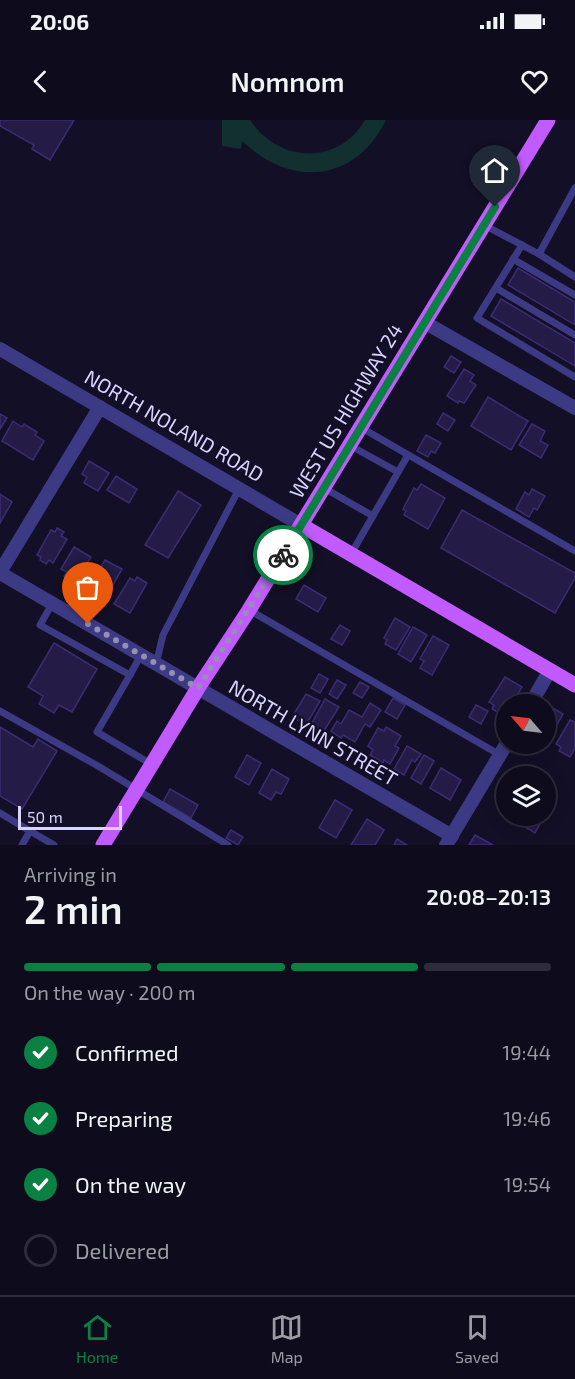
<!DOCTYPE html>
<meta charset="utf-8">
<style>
:root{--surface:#0e0b1c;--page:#1c1929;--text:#f1f3f6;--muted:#9b9ba3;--line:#2e2b3b;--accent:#0b8043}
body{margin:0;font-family:"Exo 2",sans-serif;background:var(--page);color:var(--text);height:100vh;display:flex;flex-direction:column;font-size:22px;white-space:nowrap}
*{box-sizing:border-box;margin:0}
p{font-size:20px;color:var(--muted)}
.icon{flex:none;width:33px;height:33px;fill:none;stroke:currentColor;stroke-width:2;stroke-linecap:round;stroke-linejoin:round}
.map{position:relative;height:725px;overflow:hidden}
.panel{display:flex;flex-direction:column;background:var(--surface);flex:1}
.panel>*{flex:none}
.needle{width:39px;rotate:298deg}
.tools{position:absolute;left:496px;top:574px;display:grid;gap:12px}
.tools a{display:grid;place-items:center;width:60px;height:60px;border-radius:50%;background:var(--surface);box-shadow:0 3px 15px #0003,0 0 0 2px var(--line);font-size:30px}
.scale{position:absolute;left:18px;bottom:15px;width:104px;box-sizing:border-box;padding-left:6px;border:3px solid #d9d4ff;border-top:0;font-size:16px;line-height:21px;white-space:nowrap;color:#d9d4ff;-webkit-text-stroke:4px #130f26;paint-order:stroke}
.pin{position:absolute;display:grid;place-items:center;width:51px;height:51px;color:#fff;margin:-62px -26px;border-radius:50% 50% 50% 0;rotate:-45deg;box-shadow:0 0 6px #0007}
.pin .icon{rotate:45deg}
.courier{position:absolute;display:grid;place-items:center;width:60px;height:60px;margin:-30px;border:4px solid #0b8043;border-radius:50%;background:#fff;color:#222;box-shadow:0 2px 8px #0007}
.overview em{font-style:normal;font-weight:600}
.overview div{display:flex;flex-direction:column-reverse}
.overview{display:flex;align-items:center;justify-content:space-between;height:102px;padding:0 24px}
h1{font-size:39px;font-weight:600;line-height:45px}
.bar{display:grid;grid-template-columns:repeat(4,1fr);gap:9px 6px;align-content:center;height:72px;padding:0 24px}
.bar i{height:8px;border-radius:4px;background:var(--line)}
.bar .on{background:var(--accent)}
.bar p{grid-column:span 4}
ol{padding:0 24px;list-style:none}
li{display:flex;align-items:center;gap:18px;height:66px}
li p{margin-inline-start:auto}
li .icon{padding:6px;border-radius:50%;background:var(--accent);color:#fff;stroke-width:4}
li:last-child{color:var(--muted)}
li i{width:33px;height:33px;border:3px solid var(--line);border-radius:50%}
.status{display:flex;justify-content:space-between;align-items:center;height:42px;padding:0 30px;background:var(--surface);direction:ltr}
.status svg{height:16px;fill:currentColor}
header{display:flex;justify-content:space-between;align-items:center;height:78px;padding:0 24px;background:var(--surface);font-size:27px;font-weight:600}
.dock{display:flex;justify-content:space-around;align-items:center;height:84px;border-top:2px solid var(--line);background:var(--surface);font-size:16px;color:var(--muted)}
.dock a{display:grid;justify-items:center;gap:3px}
.dock .on{color:var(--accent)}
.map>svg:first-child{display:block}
</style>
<div class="status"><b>20:06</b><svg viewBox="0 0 49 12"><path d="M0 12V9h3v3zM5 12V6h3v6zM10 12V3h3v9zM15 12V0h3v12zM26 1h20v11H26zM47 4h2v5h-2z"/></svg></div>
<header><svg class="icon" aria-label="back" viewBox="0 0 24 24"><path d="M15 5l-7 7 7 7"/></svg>Nomnom<svg class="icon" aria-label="heart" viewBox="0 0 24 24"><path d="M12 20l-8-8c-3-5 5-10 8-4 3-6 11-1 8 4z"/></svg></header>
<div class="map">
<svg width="575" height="725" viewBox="0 0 575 725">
<rect width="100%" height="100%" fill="#130f26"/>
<!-- green -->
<path fill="#12302f" d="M222,0H250C279,43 338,46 365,0H386C355,63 291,68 242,21L241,29L222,26Z"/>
<!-- building -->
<g fill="#241b47" stroke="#3b2d73" stroke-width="1.5">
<path d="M0,0H74L50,40L32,29L34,25L0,6Z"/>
<path d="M518,148L575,182V205L508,165Z"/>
<path d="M501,179L575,223V246L491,196Z"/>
<path d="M451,236L461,242L454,253L444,247Z"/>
<path d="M464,249L474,255L470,261L476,265L464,283L459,281L458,283L447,276Z"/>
<path d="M488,277L528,301L511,330L471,306Z"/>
<path d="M443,293L455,300L448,311L437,304Z"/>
<path d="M0,294L7,298L0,309Z"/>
<path d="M13,301L22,307L24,304L37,312L35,315L44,321L33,340L2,321Z"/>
<path d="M532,304L545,311L540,321L548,325L541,338L519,325Z"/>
<path d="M426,315L441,323L435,333L431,331L428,337L417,331Z"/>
<path d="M89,341L109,353L98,371L84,363L87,357L82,354Z"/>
<path d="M116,356L137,369L129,383L107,370Z"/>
<path d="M421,364L445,378L428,409L404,395L406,391L403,389L414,368L417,370Z"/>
<path d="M532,369L545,376L537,390L534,388L529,397L516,389L525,372L529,375Z"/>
<path d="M178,371L201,385L168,438L145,425Z"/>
<path d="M0,374L12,382L0,403Z"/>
<path d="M462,390L575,453V458L555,493L441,428Z"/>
<path d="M57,408L64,412L61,416L67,419L53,443L49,440L46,444L40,440L41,437L37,435L51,410L55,412Z"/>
<path d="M74,427L91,437L75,463L64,456L67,452L61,449Z"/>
<path d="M105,440L122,449L107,475L101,472L99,475L88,469Z"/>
<path d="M137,457L147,463L130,493L114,484L130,458L135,461Z"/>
<path d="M304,465L326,478L318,492L296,479Z"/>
<path d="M395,498L410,507L396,530L385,524L387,520L384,518Z"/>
<path d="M340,505L350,511L342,525L331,519Z"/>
<path d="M413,507L427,515L411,542L398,534Z"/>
<path d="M433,516L449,525L432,555L420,548L424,541L420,539Z"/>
<path d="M54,523L97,549L72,592L59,585L54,593L39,584L43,576L28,567Z"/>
<path d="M319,554L328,559L320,573L311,568Z"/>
<path d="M505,557L522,567L511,585H507V592L504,596L492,589L494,585L489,582Z"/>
<path d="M337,560L346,565L337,579L329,574Z"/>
<path d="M360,562L369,567L362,578L353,573Z"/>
<path d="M306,574L320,581L306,605L292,597Z"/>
<path d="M393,578L405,585L397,599L385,592Z"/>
<path d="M325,579L339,587L322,614L310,607Z"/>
<path d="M370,583L381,590L370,607L365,604L355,622L343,615L341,618L331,611L337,601L341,604L349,590L362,597Z"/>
<path d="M476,585L488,591L481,604L469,597Z"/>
<path d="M548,585L563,594L547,622L546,589Z"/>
<path d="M570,600L575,602V628L570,637L559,631L561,627L556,624Z"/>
<path d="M0,607L33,627L38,619L57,631L22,689L0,676Z"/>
<path d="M386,607L401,616L395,626L399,628L390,644L384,640L383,643L370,635L373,630L368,626L378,608L384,611Z"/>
<path d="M407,626L421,634L415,642L412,640L404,655L394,649Z"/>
<path d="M247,635L261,643L249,665L235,657Z"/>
<path d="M424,635L434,641L421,664L411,658Z"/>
<path d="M441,648L461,660L450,680L430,668Z"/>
<path d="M272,649L289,659L281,674L276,672L271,680L259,673Z"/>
<path d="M506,661L507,662V683L497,677Z"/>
<path d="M170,669L198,685L191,698L163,682Z"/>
<path d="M335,680L352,690L336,718L319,708Z"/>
<path d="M518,696H531L541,702L535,713L522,705L526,700Z"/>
<path d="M367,699L384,710L375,725H351Z"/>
<path d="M231,710L243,717L238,725L226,718Z"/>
<path d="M475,715L493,725H469Z"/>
<path d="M397,719L407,725H394Z"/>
</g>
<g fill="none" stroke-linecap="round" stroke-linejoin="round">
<!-- lane -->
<g stroke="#3d3a85" stroke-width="7">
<path d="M484,105L539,134L575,157"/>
<path d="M522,125L477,198L575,257"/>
<path d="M539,134L575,68"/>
<path d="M513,139L575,175"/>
<path d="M496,168L575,215"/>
<path d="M360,307L575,431"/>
<path d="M349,325L398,352"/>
<path d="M324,368L373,396"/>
<path d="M351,434L408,335"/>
<path d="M52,484L40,505L130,555L141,535"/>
<path d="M249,490L500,635"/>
<path d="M156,544L163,515L239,369"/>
<path d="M130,555L97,612L151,644"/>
<path d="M0,591L98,646L228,725"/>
<path d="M0,693L30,711"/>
<path d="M22,725L30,711L54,725"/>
</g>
<!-- street -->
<g stroke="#3d3a85" stroke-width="14">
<path d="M424,202L575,288"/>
<path d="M0,229L301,405"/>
<path d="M0,452L100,287"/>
<path d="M0,453L452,716"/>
<path d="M530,585L550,550"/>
<path d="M446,725L507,623"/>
</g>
<!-- primary -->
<g stroke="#c25bff" stroke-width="15">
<path d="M301,405L575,565"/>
<path d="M103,725L198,568L249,490L548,0"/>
</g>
</g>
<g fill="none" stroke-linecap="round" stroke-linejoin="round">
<!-- done -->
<path stroke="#948fb3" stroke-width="6" stroke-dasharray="0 10.8" d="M88,504L198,568L283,435"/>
<!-- route -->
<path stroke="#0b8043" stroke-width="8" d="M283,435L495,87"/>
</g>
<g text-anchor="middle" stroke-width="4.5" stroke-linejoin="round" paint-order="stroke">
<!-- street labels -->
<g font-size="20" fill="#d9d4ff" stroke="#130f26">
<text transform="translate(346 291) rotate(-59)" y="7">WEST US HIGHWAY 24</text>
<text transform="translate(174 306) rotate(30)" y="7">NORTH NOLAND ROAD</text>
<text transform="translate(313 613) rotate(30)" y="7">NORTH LYNN STREET</text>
</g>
</g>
</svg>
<div class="tools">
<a><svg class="needle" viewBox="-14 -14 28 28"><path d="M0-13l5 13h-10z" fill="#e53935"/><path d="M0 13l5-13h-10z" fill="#9b9ba3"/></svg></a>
<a><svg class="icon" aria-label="layers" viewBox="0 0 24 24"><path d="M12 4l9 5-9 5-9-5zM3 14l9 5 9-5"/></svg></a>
</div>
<div class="scale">50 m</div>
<div class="pin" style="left:88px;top:504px;background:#ea580c"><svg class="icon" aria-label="bag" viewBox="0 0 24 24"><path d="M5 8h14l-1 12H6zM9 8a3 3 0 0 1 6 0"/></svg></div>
<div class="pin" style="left:495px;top:87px;background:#1f2937"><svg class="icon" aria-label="home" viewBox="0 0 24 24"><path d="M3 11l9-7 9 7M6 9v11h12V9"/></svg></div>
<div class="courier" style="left:283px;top:435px"><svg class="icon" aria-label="bike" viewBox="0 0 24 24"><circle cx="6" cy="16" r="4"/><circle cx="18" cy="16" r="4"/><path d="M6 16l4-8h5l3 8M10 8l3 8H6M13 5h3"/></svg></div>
</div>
<section class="panel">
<div class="overview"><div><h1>2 min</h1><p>Arriving in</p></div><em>20:08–20:13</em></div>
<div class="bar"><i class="on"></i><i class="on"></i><i class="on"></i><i></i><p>On the way · 200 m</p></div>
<ol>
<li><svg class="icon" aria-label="check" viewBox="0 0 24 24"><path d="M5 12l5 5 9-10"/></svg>Confirmed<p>19:44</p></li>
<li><svg class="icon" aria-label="check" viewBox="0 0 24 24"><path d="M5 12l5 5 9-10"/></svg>Preparing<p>19:46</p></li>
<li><svg class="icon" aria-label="check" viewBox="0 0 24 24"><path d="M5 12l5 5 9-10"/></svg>On the way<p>19:54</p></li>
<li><i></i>Delivered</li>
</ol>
</section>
<nav class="dock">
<a class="on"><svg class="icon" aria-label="home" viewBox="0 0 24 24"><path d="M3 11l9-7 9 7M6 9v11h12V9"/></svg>Home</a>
<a><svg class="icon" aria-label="map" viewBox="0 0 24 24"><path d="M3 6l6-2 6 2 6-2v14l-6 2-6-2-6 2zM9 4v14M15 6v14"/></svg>Map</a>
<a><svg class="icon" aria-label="saved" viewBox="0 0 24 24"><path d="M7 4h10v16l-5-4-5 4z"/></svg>Saved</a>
</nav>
